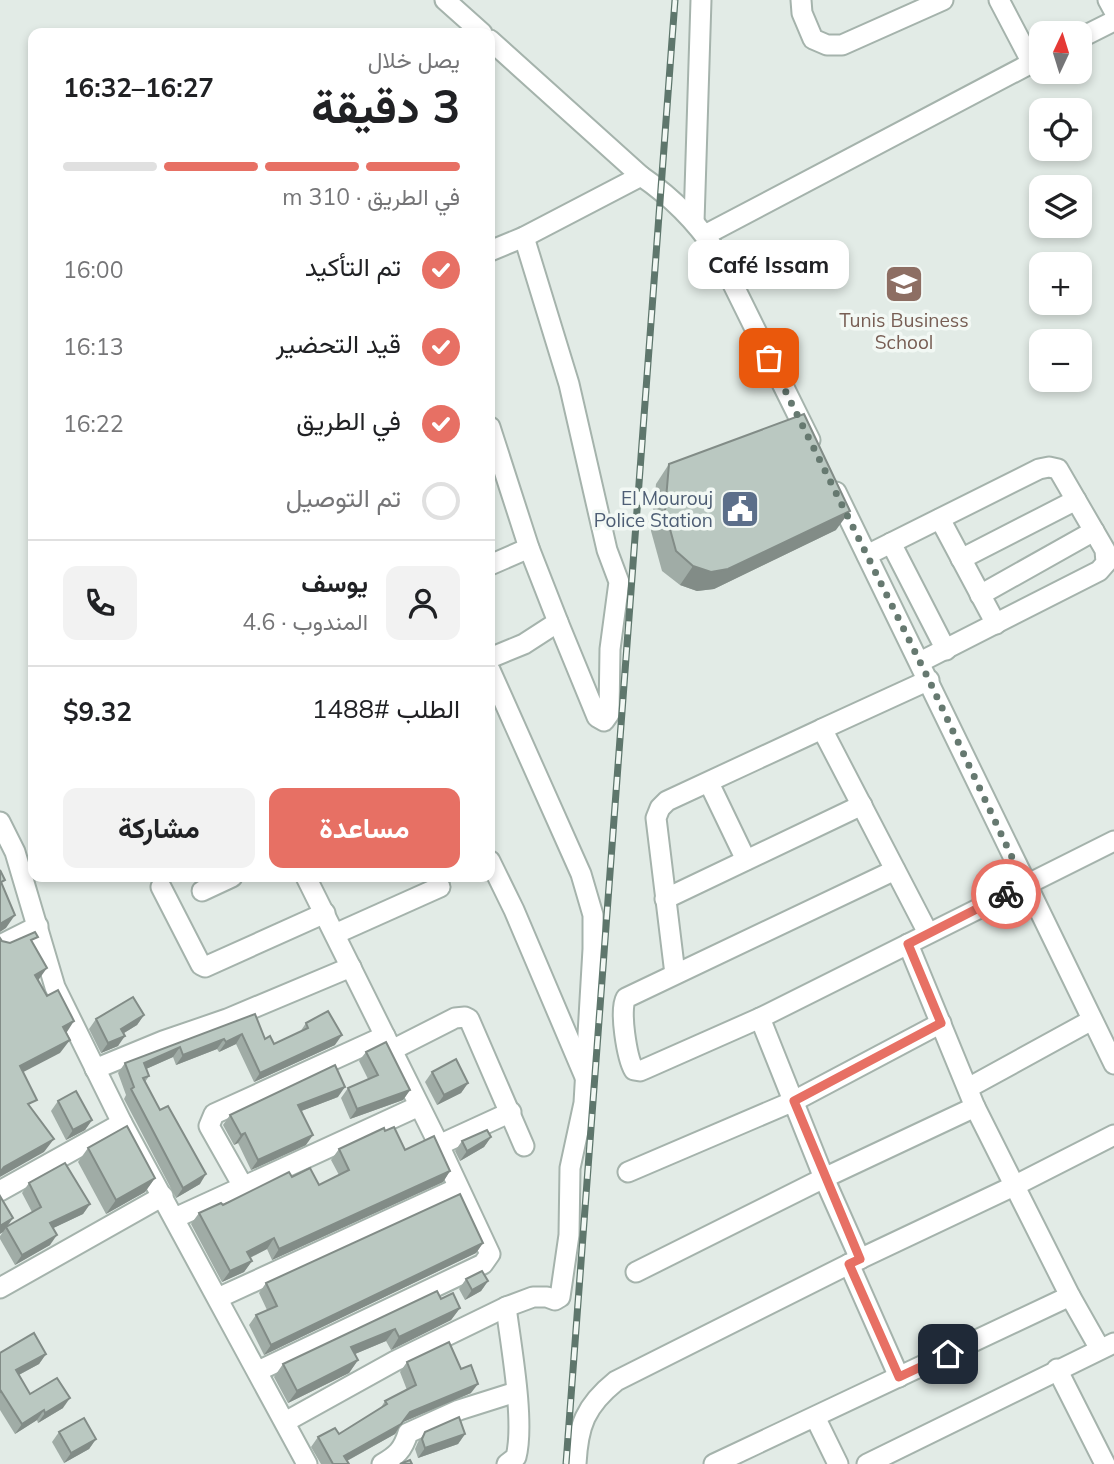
<!DOCTYPE html>
<html lang="ar">
<meta charset="utf-8">
<style>
:root{--surface:#fff;--page:#f2f2f2;--text:#202124;--muted:#757577;--line:#e0e0e0;--accent:#e77064}
body{margin:0;font-family:Mulish,Vazirmatn,sans-serif;background:var(--page);color:var(--text);direction:rtl;height:100vh;display:flex;flex-direction:column;font-size:26px;white-space:nowrap}
*{box-sizing:border-box;margin:0}
p{font-size:23px;color:var(--muted)}
.icon{flex:none;width:38px;height:38px;fill:none;stroke:currentColor;stroke-width:2;stroke-linecap:round;stroke-linejoin:round}
.map{position:relative;flex:1;overflow:hidden;direction:ltr}
.details{position:absolute;left:28px;top:28px;width:467px;height:854px;display:flex;flex-direction:column;background:var(--surface);border-radius:14px;box-shadow:0 4px 10px #0003;direction:rtl}
.details>*{flex:none}
.needle{width:46px;rotate:4deg}
.fabs{position:absolute;left:1029px;top:21px;display:grid;gap:14px}
.fabs a{display:grid;place-items:center;width:63px;height:63px;border-radius:14px;background:var(--surface);box-shadow:0 4px 10px #0003;font-size:35px}
.pin{position:absolute;display:grid;place-items:center;width:60px;height:60px;color:#fff;margin:-30px;border-radius:14px;box-shadow:0 4px 10px #0006}
.courier{position:absolute;display:grid;place-items:center;width:70px;height:70px;margin:-35px;border:5px solid #e77064;border-radius:50%;background:#fff;color:#222;box-shadow:0 2px 9px #0007}
.bubble{position:absolute;height:49px;border-radius:14px;background:var(--surface);box-shadow:0 4px 10px #0003;font-size:23px;font-weight:700;line-height:49px;text-align:center;direction:rtl}
.headline em{font-style:normal;font-weight:700}
.headline div{display:flex;flex-direction:column-reverse}
.headline{display:flex;align-items:center;justify-content:space-between;height:119px;padding:0 35px}
h1{font-size:46px;font-weight:700;line-height:52px}
.bar{display:grid;grid-template-columns:repeat(4,1fr);gap:10px 7px;align-content:center;height:84px;padding:0 35px}
.bar i{height:9px;border-radius:5px;background:var(--line)}
.bar .on{background:var(--accent)}
.bar p{grid-column:span 4}
.line{display:flex;align-items:center;gap:18px;padding:0 35px;border-top:2px solid var(--line)}
.line div{flex:1}
.round{display:grid;place-items:center;flex:none;width:74px;height:74px;border-radius:14px;background:var(--page)}
ol{padding:0 35px;list-style:none}
li{display:flex;align-items:center;gap:21px;height:77px}
li p{margin-inline-start:auto}
li .icon{padding:7px;border-radius:50%;background:var(--accent);color:#fff;stroke-width:4}
li:last-child{color:var(--muted)}
li i{width:38px;height:38px;border:4px solid var(--line);border-radius:50%}
.action{display:flex;gap:14px;margin-top:auto;padding:14px 35px}
.action a{flex:1;height:80px;border-radius:14px;background:var(--accent);color:#fff;font-size:28px;font-weight:700;line-height:80px;text-align:center}
.action a+a{background:var(--page);color:var(--text)}
.map>svg:first-child{display:block}
</style>
<div class="map">
<svg width="1114" height="1464" viewBox="0 0 1114 1464">
<rect width="100%" height="100%" fill="#e2ebe6"/>
<g fill="none" stroke-linecap="round" stroke-linejoin="round">
<!-- minor casing -->
<g stroke="#a5b3ac" stroke-width="23">
<g id="minor">
<path d="M445,0L482,33"/>
<path d="M801,0L802,13L813,39L827,45H842L943,0"/>
<path d="M999,0L1032,63"/>
<path d="M1108,0L1114,11"/>
<path d="M1080,38L1114,21"/>
<path d="M490,40L641,176C673,198 700,225 720,258L810,440"/>
<path d="M694,222L701,0"/>
<path d="M705,235L1041,58"/>
<path d="M524,237L569,384L607,550L619,582L610,649L609,714L604,721L597,717L558,622"/>
<path d="M490,251L524,237L641,176"/>
<path d="M490,427L529,548L558,622L524,644L490,658"/>
<path d="M836,492L1114,1064"/>
<path d="M940,519L996,624"/>
<path d="M891,543L946,650"/>
<path d="M867,555L1039,469L1049,467L1058,469L1105,550L1106,563L1099,571L920,662"/>
<path d="M961,559L1076,500"/>
<path d="M490,565L529,548"/>
<path d="M980,595L1094,531"/>
<path d="M709,783L746,860"/>
<path d="M0,822L15,852L55,987L122,1123L307,1464"/>
<path d="M490,861L514,910L585,1077"/>
<path d="M895,870L626,998C619,1010 627,1058 634,1070L640,1071L647,1068L760,1018L1114,841"/>
<path d="M161,887L201,965L205,967L325,913"/>
<path d="M202,891L232,877"/>
<path d="M665,899L862,805"/>
<path d="M928,933L822,729L929,680"/>
<path d="M335,934L440,887"/>
<path d="M908,944L975,1107L1070,1296L1100,1349"/>
<path d="M0,945L38,926"/>
<path d="M675,974L656,818L660,808L667,801L822,729"/>
<path d="M760,1018L824,1178L860,1259"/>
<path d="M392,1050L455,1018L465,1017L469,1019L524,1146"/>
<path d="M95,1069L163,1041L227,1019L351,967"/>
<path d="M968,1088L1092,1020"/>
<path d="M439,1145L511,1112"/>
<path d="M628,1172L794,1101L941,1023"/>
<path d="M244,1188L209,1126L214,1114L385,1036"/>
<path d="M0,1191L122,1123"/>
<path d="M175,1218L419,1106"/>
<path d="M849,1264L899,1377"/>
<path d="M636,1272L824,1178L975,1107"/>
<path d="M0,1288L163,1196"/>
<path d="M218,1298L458,1188"/>
<path d="M506,1307C511,1346 525,1422 516,1457L507,1464"/>
<path d="M1057,1369L1105,1464"/>
<path d="M258,1371L483,1264L490,1254L439,1145L306,877"/>
<path d="M815,1417L838,1464"/>
<path d="M285,1422L395,1361L506,1307L533,1297H547L555,1300L560,1297L569,1235L570,1168L584,1103L593,949V915L581,874L490,670"/>
<path d="M382,1464C396,1456 403,1450 408,1433L459,1410L516,1392"/>
<path d="M576,1464C578,1426 585,1406 616,1381L849,1264L1016,1185L1114,1135"/>
<path d="M714,1464L1070,1296"/>
<path d="M867,1464L1114,1343"/>
</g>
</g>
<!-- minor -->
<use href="#minor" stroke="#fff" stroke-width="19"/>
<!-- rail casing -->
<g stroke="#5e766c" stroke-width="7">
<path id="rail" d="M566,1464L675,0"/>
</g>
<!-- rail -->
<use href="#rail" stroke="#f2f8f4" stroke-width="4.5" stroke-dasharray="13" stroke-linecap="butt"/>
</g>
<!-- wall -->
<g fill="#a0aca6">
<path d="M669,464L836,530L714,589L697,591L680,585L662,571L651,531L656,484Z"/>
<path d="M255,1014L265,1039L274,1044L300,1032L306,1023L335,1045L254,1082L236,1044L219,1052L217,1049L176,1065L173,1057L146,1069L149,1076L145,1082L200,1184L176,1198L124,1099L126,1095L118,1073L125,1063Z"/>
<path d="M144,1015L137,1025L124,1033L118,1046L101,1053L89,1029L96,1019Z"/>
<path d="M366,1052L410,1090L403,1100L350,1119L341,1098L348,1088L368,1079L359,1061Z"/>
<path d="M432,1072L468,1083L461,1093L437,1105L425,1082Z"/>
<path d="M338,1097L301,1111L306,1145L251,1170L238,1143L234,1145L223,1125L230,1115Z"/>
<path d="M58,1101L92,1120L85,1130L66,1140L51,1111Z"/>
<path d="M385,1131L405,1150L450,1171L443,1182L272,1260L267,1249L250,1258L252,1261L244,1272L222,1282L191,1224L199,1213L292,1177L319,1185L339,1175L331,1160L339,1149Z"/>
<path d="M491,1137L484,1147L460,1161L455,1151L462,1141Z"/>
<path d="M88,1148L155,1178L145,1192L106,1214L78,1162Z"/>
<path d="M29,1183L90,1204L83,1214L53,1228L50,1245L15,1265L0,1239V1236L3,1232L0,1234L13,1218L7,1227L32,1212L22,1193Z"/>
<path d="M483,1243L476,1253L264,1355L249,1325L256,1315L267,1310L259,1293L266,1283Z"/>
<path d="M466,1279L488,1281L481,1291L465,1300L459,1289Z"/>
<path d="M441,1299L460,1308L451,1320L391,1350L386,1341L355,1354L358,1360L349,1373L288,1403L274,1377L283,1364Z"/>
<path d="M0,1353L46,1354L39,1364L19,1375L30,1394L63,1408L38,1423L37,1420L15,1434L0,1410Z"/>
<path d="M407,1362L471,1393L403,1422L395,1434L347,1461L349,1464H321L311,1447L318,1437L339,1434L380,1409L385,1401L407,1390L400,1372Z"/>
<path d="M59,1432L96,1439L89,1449L64,1463L52,1442Z"/>
<path d="M425,1432L465,1434L458,1444L418,1458L415,1449L418,1442Z"/>
</g>
<!-- shaded-wall -->
<g fill="#828c87">
<path d="M850,511L836,530L714,589L697,591L680,585L693,566Z"/>
<path d="M15,915L6,928L0,932V924Z"/>
<path d="M47,968L37,982L35,975Z"/>
<path d="M144,1015L137,1025L114,1039L121,1029Z"/>
<path d="M74,1021L65,1035L63,1027Z"/>
<path d="M242,1034L236,1044L219,1052L226,1042Z"/>
<path d="M342,1035L335,1045L254,1082L260,1073Z"/>
<path d="M125,1036L118,1046L101,1053L108,1043Z"/>
<path d="M224,1039L217,1049L176,1065L183,1055Z"/>
<path d="M70,1040L60,1053L10,1079L20,1066Z"/>
<path d="M180,1047L173,1057L137,1073L144,1063Z"/>
<path d="M468,1083L461,1093L437,1105L444,1095Z"/>
<path d="M345,1087L338,1097L291,1115L298,1105Z"/>
<path d="M410,1090L403,1100L350,1119L357,1109Z"/>
<path d="M92,1120L85,1130L66,1140L73,1130Z"/>
<path d="M245,1133L238,1143L234,1145L241,1135Z"/>
<path d="M313,1135L306,1145L251,1170L258,1160Z"/>
<path d="M491,1137L484,1147L460,1161L467,1151Z"/>
<path d="M54,1139L44,1152L0,1177V1172L4,1167Z"/>
<path d="M450,1171L443,1182L272,1260L279,1249Z"/>
<path d="M206,1174L200,1184L176,1198L183,1188Z"/>
<path d="M155,1178L145,1192L106,1214L116,1200Z"/>
<path d="M90,1204L83,1214L43,1233L50,1223Z"/>
<path d="M13,1218L3,1232L0,1234V1226Z"/>
<path d="M57,1235L50,1245L15,1265L22,1255Z"/>
<path d="M274,1238L267,1249L239,1263L247,1252Z"/>
<path d="M483,1243L476,1253L264,1355L271,1345Z"/>
<path d="M252,1261L244,1272L222,1282L230,1271Z"/>
<path d="M488,1281L481,1291L465,1300L472,1290Z"/>
<path d="M460,1308L451,1320L391,1350L399,1337Z"/>
<path d="M395,1329L386,1341L343,1359L351,1347Z"/>
<path d="M46,1354L39,1364L9,1380L16,1370Z"/>
<path d="M358,1360L349,1373L288,1403L297,1391Z"/>
<path d="M478,1384L471,1393L403,1422L410,1412Z"/>
<path d="M70,1398L63,1408L38,1423L45,1413Z"/>
<path d="M44,1410L37,1420L15,1434L22,1424Z"/>
<path d="M401,1424L395,1434L341,1464L344,1456Z"/>
<path d="M465,1434L458,1444L418,1458L425,1448Z"/>
<path d="M96,1439L89,1449L64,1463L71,1453Z"/>
</g>
<!-- building -->
<g fill="#bac8c1" stroke="#828c87" stroke-width="2">
<path d="M804,414L850,511L728,569L711,572L693,566L676,551L665,511L669,464Z"/>
<path d="M0,870L5,880L1,882L15,915L0,924Z"/>
<path d="M35,932L38,937L31,940L47,968L35,975L47,996L58,990L74,1021L63,1027L70,1040L20,1066L37,1100L28,1104L54,1139L4,1167L0,1172V938L2,941L10,943Z"/>
<path d="M133,997L144,1015L121,1029L125,1036L108,1043L96,1019Z"/>
<path d="M328,1011L342,1035L260,1073L242,1034L226,1042L224,1039L183,1055L180,1047L144,1063L149,1076L143,1078L160,1110L168,1106L206,1174L183,1188L131,1089L134,1087L125,1063L255,1014L265,1039L270,1036L274,1044L308,1028L306,1023Z"/>
<path d="M386,1042L410,1090L357,1109L348,1088L378,1075L366,1052Z"/>
<path d="M456,1059L468,1083L444,1095L432,1072Z"/>
<path d="M335,1065L345,1087L298,1105L313,1135L258,1160L245,1133L241,1135L230,1115Z"/>
<path d="M76,1091L92,1120L73,1130L58,1101Z"/>
<path d="M127,1126L155,1178L116,1200L88,1148Z"/>
<path d="M394,1127L405,1150L434,1136L450,1171L279,1249L274,1238L247,1252L252,1261L230,1271L199,1213L221,1203L223,1205L289,1172L292,1177L310,1168L319,1185L349,1170L339,1149L384,1128L385,1131Z"/>
<path d="M487,1130L491,1137L467,1151L462,1141Z"/>
<path d="M65,1163L90,1204L50,1223L57,1235L22,1255L6,1227L41,1207L29,1183Z"/>
<path d="M460,1194L483,1243L271,1345L256,1315L277,1306L266,1283Z"/>
<path d="M0,1196L13,1218L0,1226Z"/>
<path d="M482,1271L488,1281L472,1290L466,1279Z"/>
<path d="M437,1291L441,1299L453,1293L460,1308L399,1337L395,1329L351,1347L358,1360L297,1391L283,1364Z"/>
<path d="M34,1333L46,1354L16,1370L30,1394L57,1378L70,1398L45,1413L44,1410L22,1424L1,1391L0,1392V1353Z"/>
<path d="M449,1342L461,1369L471,1365L478,1384L410,1412L401,1424L344,1456L349,1464H333L318,1437L335,1428L339,1434L387,1404L385,1401L416,1385L407,1362Z"/>
<path d="M459,1417L465,1434L425,1448L422,1439L425,1432Z"/>
<path d="M84,1418L96,1439L71,1453L59,1432Z"/>
<path d="M410,1460L412,1464H400Z"/>
</g>
<g fill="none" stroke-linecap="round" stroke-linejoin="round">
<!-- done -->
<path stroke="#667970" stroke-width="7" stroke-dasharray="0 12.6" d="M769,358L929,680L1025,885L1006,894"/>
<!-- route -->
<path stroke="#e77064" stroke-width="9" d="M948,1354L899,1377L849,1264L860,1259L794,1101L941,1023L908,944L1006,894"/>
</g>
<!-- icons -->
<defs>
<g id="university-square" transform="scale(2.0125)"><rect x="-9" y="-9" width="18" height="18" rx="4" fill="#8d6e63" stroke="#f2f8f4"/><path d="M0-5L7-2L0 1L-7-2ZM-4 1L0 2.5L4 1V4Q0 6-4 4Z" fill="#fff"/></g>
<g id="civic-square" transform="scale(2.0125)"><rect x="-9" y="-9" width="18" height="18" rx="4" fill="#5c6f8a" stroke="#f2f8f4"/><path d="M-.6-6.5H3V-4.5H.6V-3L4-1V1h2V6H-6V1h2V-1L-.6-3ZM-1.2 2.5V6h2.4V2.5Z" fill="#fff"/></g>
</defs>
<g fill-rule="evenodd">
<use href="#university-square" x="904" y="284"/>
<use href="#civic-square" x="740" y="509"/>
</g>
<g text-anchor="middle" stroke-width="7" stroke-linejoin="round" paint-order="stroke">
<!-- education labels -->
<g font-size="19" fill="#785e54" stroke="#f2f8f4">
<text x="904" y="327">Tunis Business<tspan x="904" dy="22">School</tspan></text>
</g>
<!-- service labels -->
<g font-size="19" fill="#4e5e75" stroke="#f2f8f4" text-anchor="end">
<text x="713" y="505">El Mourouj<tspan x="713" dy="22">Police Station</tspan></text>
</g>
</g>
</svg>
<div class="fabs">
<a><svg class="needle" viewBox="-14 -14 28 28"><path d="M0-13l5 13h-10z" fill="#e53935"/><path d="M0 13l5-13h-10z" fill="#757577"/></svg></a>
<a><svg class="icon" aria-label="locate" viewBox="0 0 24 24"><circle cx="12" cy="12" r="6"/><path d="M12 2v4M12 18v4M2 12h4M18 12h4"/></svg></a>
<a><svg class="icon" aria-label="layers" viewBox="0 0 24 24"><path d="M12 4l9 5-9 5-9-5zM3 14l9 5 9-5"/></svg></a>
<a>+</a>
<a>−</a>
</div>
<div class="pin" style="left:769px;top:358px;background:#ea580c"><svg class="icon" aria-label="bag" viewBox="0 0 24 24"><path d="M5 8h14l-1 12H6zM9 8a3 3 0 0 1 6 0"/></svg></div>
<div class="pin" style="left:948px;top:1354px;background:#1f2937"><svg class="icon" aria-label="home" viewBox="0 0 24 24"><path d="M3 11l9-7 9 7M6 9v11h12V9"/></svg></div>
<div class="courier" style="left:1006px;top:894px"><svg class="icon" aria-label="bike" viewBox="0 0 24 24"><circle cx="6" cy="16" r="4"/><circle cx="18" cy="16" r="4"/><path d="M6 16l4-8h5l3 8M10 8l3 8H6M13 5h3"/></svg></div>
<div class="bubble" style="left:688px;top:240px;width:161px">Café Issam</div>
<section class="details">
<div class="headline"><div><h1>3 دقيقة</h1><p>يصل خلال</p></div><em>16:27–16:32</em></div>
<div class="bar"><i class="on"></i><i class="on"></i><i class="on"></i><i></i><p>في الطريق · 310 m</p></div>
<ol>
<li><svg class="icon" aria-label="check" viewBox="0 0 24 24"><path d="M5 12l5 5 9-10"/></svg>تم التأكيد<p>16:00</p></li>
<li><svg class="icon" aria-label="check" viewBox="0 0 24 24"><path d="M5 12l5 5 9-10"/></svg>قيد التحضير<p>16:13</p></li>
<li><svg class="icon" aria-label="check" viewBox="0 0 24 24"><path d="M5 12l5 5 9-10"/></svg>في الطريق<p>16:22</p></li>
<li><i></i>تم التوصيل</li>
</ol>
<div class="line" style="height:126px"><a class="round"><svg class="icon" aria-label="person" viewBox="0 0 24 24"><circle cx="12" cy="8" r="4"/><path d="M4 21q1-7 8-7t8 7"/></svg></a><div><b>يوسف</b><p>المندوب · 4.6</p></div><a class="round"><svg class="icon" aria-label="phone" viewBox="0 0 24 24"><path d="M5 4h4l2 5-3 2q2 4 5 5l2-3 5 2v4C11 20 4 13 5 4z"/></svg></a></div>
<div class="line" style="height:91px"><div>الطلب #1488</div><b>$9.32</b></div>
<div class="action"><a>مساعدة</a><a>مشاركة</a></div>
</section>
</div>
